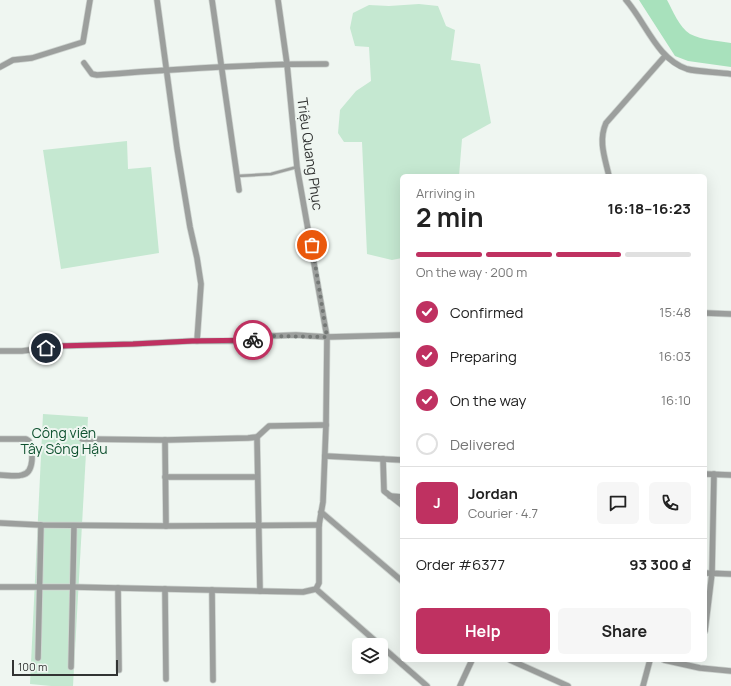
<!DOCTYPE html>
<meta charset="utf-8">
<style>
:root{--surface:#fff;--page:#f6f6f6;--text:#222;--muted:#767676;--line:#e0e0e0;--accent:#bf3161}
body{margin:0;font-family:Manrope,sans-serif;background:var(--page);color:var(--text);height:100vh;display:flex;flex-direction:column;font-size:15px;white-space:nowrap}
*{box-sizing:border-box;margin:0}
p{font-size:13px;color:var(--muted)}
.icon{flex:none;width:22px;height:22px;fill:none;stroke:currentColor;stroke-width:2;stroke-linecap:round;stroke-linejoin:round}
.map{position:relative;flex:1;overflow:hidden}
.panel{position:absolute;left:400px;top:174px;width:307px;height:488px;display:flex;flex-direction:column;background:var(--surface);border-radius:6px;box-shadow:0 4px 16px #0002}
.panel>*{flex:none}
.tools{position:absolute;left:352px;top:638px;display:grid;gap:8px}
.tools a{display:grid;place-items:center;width:36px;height:36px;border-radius:6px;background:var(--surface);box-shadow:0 4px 16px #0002;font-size:20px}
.scale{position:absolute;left:12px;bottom:10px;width:106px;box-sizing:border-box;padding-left:4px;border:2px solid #323433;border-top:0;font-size:11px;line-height:14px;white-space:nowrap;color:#323433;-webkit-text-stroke:3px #eff6f1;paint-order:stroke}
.pin{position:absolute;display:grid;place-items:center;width:34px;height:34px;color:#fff;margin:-17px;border:2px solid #fff;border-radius:50%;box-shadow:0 1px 4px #0007}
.courier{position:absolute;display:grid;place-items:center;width:40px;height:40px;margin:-20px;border:3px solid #bf3161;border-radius:50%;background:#fff;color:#222;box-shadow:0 1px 5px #0007}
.head em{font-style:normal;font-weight:700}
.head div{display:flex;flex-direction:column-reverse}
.head{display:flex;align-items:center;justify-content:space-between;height:68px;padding:0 16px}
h1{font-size:26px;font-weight:700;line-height:30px}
.bar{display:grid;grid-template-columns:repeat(4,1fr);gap:6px 4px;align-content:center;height:48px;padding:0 16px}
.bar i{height:5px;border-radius:3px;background:var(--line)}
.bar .active{background:var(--accent)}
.bar p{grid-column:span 4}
.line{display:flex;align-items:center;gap:10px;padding:0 16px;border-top:1px solid var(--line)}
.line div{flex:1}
.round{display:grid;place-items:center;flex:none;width:42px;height:42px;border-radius:6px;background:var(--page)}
ol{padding:0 16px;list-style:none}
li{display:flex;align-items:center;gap:12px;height:44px}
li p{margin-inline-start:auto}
li .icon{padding:4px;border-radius:50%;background:var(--accent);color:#fff;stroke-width:4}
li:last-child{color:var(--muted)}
li i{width:22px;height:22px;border:2px solid var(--line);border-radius:50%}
.button{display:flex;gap:8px;margin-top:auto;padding:8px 16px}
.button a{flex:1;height:46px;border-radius:6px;background:var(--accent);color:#fff;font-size:16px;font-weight:700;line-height:46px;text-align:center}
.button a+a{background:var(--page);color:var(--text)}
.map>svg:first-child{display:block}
</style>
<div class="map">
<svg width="731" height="686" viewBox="0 0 731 686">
<rect width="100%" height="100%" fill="#eff6f1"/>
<!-- green -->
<g fill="#c5e8d1">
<path d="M419,4L438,6L446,26L455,30L451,60L480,64L491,123L462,139L459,176H402V258L392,260L367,254L362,142H344L338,133L340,110L356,91L371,81L369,47L355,46L350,28L353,13L369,5L389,6Z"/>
<path d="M127,141L128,169L151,167L159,253L61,269L43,150Z"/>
<path d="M43,414L88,417L73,686H51L30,684Z"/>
</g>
<!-- water -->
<path fill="#a8e1bc" d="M639,0H667C673,11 679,27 690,34C702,40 718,41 731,43V67L688,61L675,56Z"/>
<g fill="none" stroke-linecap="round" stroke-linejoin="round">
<!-- service casing -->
<g stroke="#cdd3cf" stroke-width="4">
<path id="service" d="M237,176L271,174L297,167"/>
</g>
<!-- minor casing -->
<g stroke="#cdd3cf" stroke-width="7">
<g id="minor">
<path d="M157,0L177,148L190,227L197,258L201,284L197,341"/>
<path d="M212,0L239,190"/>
<path d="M626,0C646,23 657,59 687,69C698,72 719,72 731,74"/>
<path d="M84,63L92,74L97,75C173,69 249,64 326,64"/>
<path d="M0,67L13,60L32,58L83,42L90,0"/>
<path d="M609,176C605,158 598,141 606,123L665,56"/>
<path d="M705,313L731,314"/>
<path d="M0,351H22L58,346L133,344L192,341H249L270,336L296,335L327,337L402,335"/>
<path d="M257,437L260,591"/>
<path d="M0,439H26L29,441C33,450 35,473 22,475C16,477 7,475 0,475"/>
<path d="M82,439L165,440L248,438L257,437L269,426L326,425"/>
<path d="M165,440L166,526"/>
<path d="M325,456L402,460"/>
<path d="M383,459L384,491L402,505"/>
<path d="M705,474L731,475"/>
<path d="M165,477H257"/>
<path d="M390,496L402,497"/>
<path d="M321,512L402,581"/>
<path d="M0,523L41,525L166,526L319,525"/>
<path d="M705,573L731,574"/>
<path d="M0,587H73L303,592L316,589L319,583V525L323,502L326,425L327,337L297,167L287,64L278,0"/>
<path d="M118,588L119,670"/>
<path d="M165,589L166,679"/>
<path d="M316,589L380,645"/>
<path d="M212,590L213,680"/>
<path d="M705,631L712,573L714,474"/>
<path d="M381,646L427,686"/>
<path d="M38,658L41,525"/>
<path d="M510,660L568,686"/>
<path d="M664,660L700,668L731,671"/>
<path d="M71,667L74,526"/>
<path d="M460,686L472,660"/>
<path d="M643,686L650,660"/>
</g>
</g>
<!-- service -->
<use href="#service" stroke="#9c9f9d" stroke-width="2.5"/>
<!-- minor -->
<use href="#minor" stroke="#9c9f9d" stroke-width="5.5"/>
</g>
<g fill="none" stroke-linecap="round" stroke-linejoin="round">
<!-- done -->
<path stroke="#747876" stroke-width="4" stroke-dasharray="0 7.2" d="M253,340L270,336L327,337L312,245"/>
<!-- route -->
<path stroke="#bf3161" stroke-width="5" d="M46,348L58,346L133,344L192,341L253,340"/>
</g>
<g text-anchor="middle" stroke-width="4" stroke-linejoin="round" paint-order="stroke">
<!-- street labels -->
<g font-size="14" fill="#323433" stroke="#eff6f1">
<text transform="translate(310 154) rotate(82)" y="5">Triệu Quang Phục</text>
</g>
<!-- park labels -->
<g font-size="14" fill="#0e512f" stroke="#eff6f1">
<text x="64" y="438">Công viên<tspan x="64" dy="16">Tây Sông Hậu</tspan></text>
</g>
</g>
</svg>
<div class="tools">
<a><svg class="icon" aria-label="layers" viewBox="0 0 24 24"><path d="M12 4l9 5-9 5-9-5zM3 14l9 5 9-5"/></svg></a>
</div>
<div class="scale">100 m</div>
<div class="pin" style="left:312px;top:245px;background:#ea580c"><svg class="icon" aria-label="bag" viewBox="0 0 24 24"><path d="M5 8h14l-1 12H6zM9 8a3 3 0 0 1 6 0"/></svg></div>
<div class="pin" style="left:46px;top:348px;background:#1f2937"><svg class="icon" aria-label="home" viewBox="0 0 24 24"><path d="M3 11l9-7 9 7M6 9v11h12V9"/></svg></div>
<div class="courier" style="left:253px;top:340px"><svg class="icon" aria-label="bike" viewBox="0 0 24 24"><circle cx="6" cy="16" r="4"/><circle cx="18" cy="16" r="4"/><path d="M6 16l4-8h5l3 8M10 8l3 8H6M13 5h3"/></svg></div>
<section class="panel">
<div class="head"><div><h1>2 min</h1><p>Arriving in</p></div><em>16:18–16:23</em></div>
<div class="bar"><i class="active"></i><i class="active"></i><i class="active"></i><i></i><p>On the way · 200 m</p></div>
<ol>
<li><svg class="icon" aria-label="check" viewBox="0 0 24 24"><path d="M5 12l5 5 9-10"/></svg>Confirmed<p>15:48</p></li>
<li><svg class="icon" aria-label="check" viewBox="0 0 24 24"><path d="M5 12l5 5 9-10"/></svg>Preparing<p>16:03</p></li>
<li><svg class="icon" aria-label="check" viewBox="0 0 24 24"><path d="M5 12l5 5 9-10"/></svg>On the way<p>16:10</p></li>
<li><i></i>Delivered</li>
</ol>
<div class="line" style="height:72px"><b class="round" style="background:var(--accent);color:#fff">J</b><div><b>Jordan</b><p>Courier · 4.7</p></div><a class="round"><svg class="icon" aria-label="chat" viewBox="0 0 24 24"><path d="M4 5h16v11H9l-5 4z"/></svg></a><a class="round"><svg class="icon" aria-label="phone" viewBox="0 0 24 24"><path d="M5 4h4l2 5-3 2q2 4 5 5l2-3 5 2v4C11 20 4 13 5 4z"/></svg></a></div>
<div class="line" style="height:52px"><div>Order #6377</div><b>93 300 ₫</b></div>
<div class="button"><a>Help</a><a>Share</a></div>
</section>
</div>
